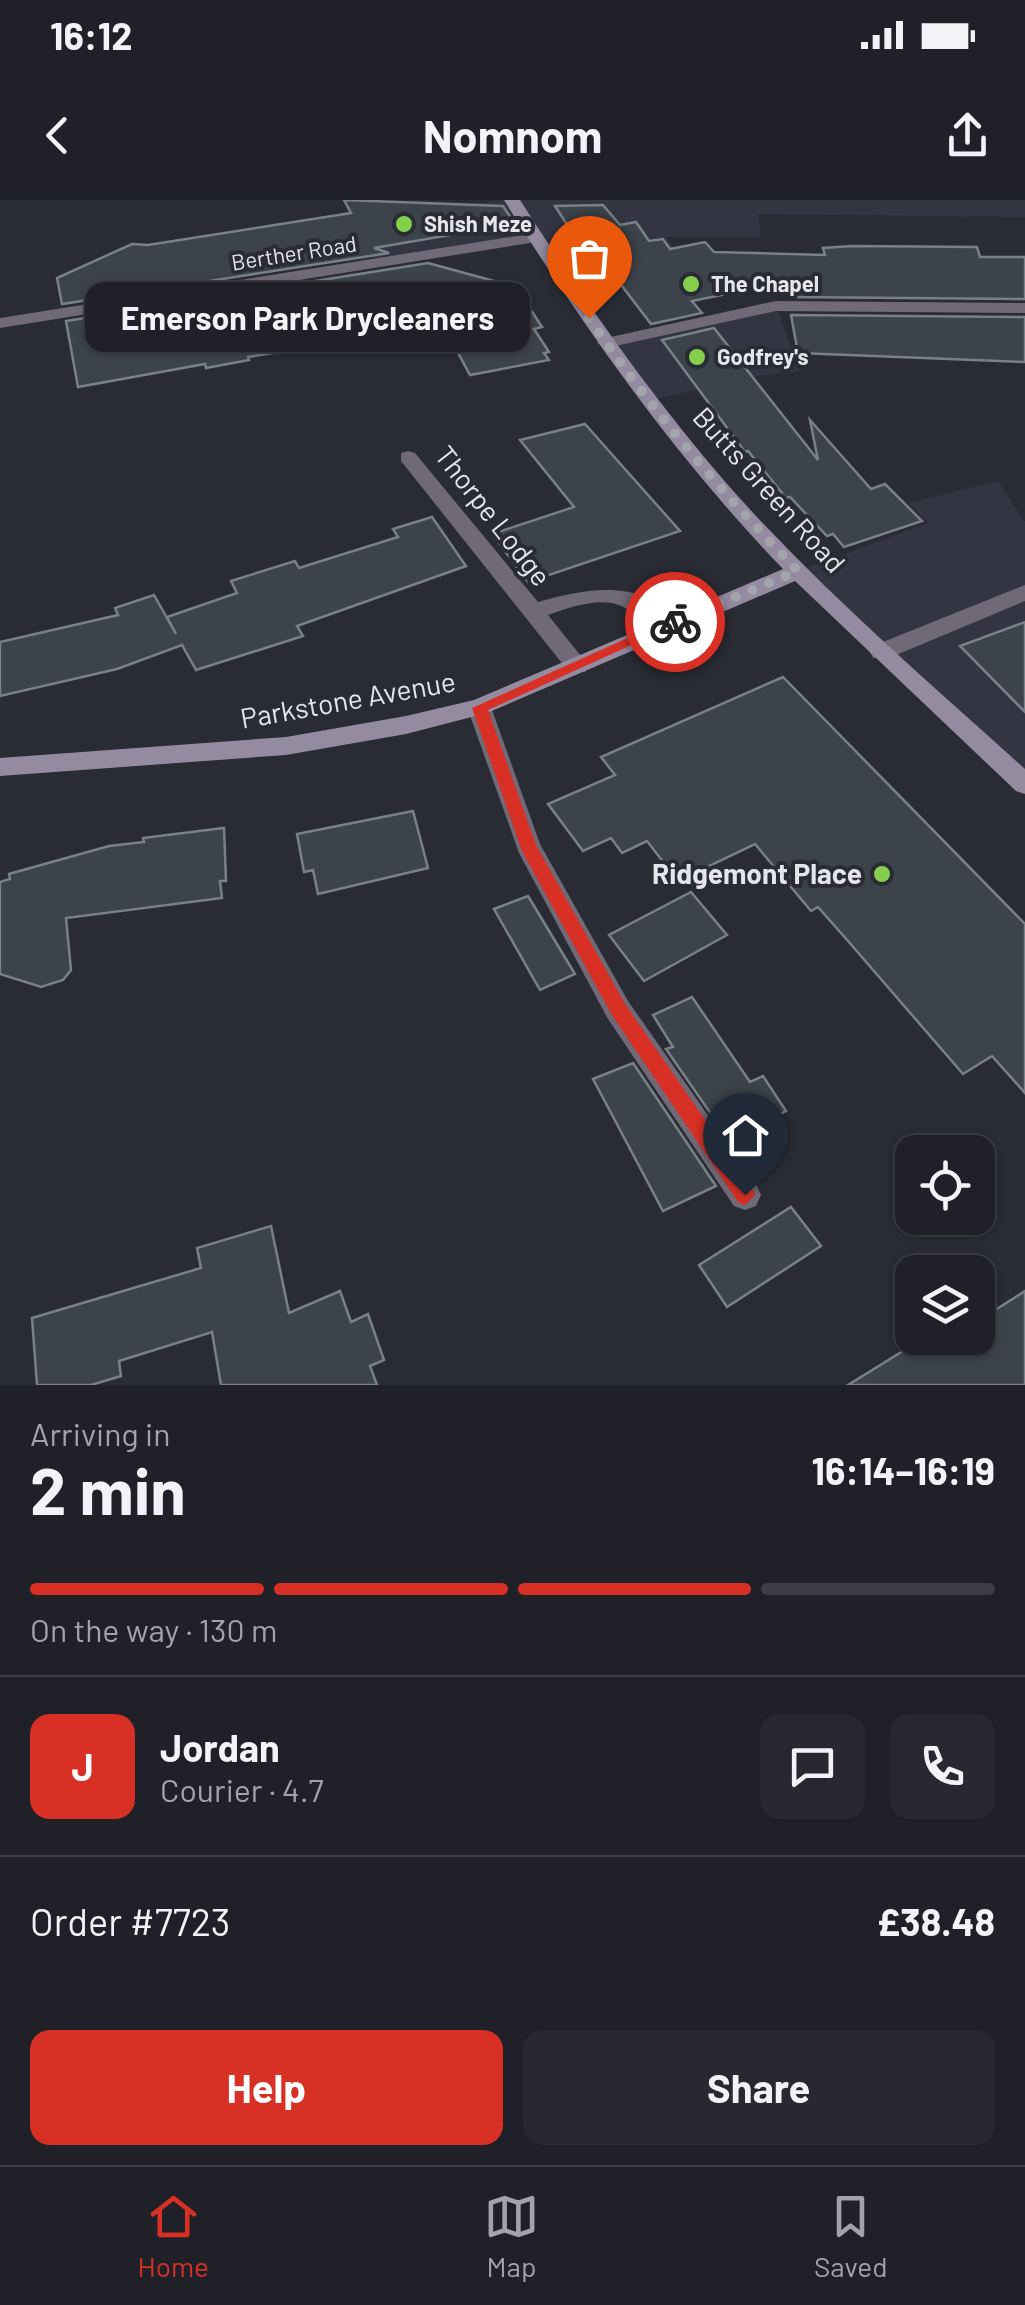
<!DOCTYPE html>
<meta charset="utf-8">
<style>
:root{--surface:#202128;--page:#282930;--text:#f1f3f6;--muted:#a2a3a8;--line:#3d3e45;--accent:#d93025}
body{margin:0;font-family:Barlow,sans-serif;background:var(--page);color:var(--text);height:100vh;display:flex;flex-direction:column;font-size:38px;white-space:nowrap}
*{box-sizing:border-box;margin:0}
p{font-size:32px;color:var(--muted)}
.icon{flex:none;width:55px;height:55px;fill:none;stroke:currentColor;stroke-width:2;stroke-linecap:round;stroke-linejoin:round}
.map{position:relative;height:1185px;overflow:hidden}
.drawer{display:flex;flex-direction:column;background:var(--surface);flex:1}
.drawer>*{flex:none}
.fabs{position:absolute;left:895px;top:935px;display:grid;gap:20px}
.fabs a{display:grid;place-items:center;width:100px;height:100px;border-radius:20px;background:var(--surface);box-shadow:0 2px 8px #0004,0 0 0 2px var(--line);font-size:50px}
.pin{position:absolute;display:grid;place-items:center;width:85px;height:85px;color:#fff;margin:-102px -42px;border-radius:50% 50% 50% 0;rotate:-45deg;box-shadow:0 0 10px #0007}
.pin .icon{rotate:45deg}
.courier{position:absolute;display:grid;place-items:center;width:100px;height:100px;margin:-50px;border:8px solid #d93025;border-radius:50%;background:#fff;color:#222;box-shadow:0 2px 12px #0007}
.bubble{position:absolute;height:70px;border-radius:20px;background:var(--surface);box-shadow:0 2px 8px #0004,0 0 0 2px var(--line);font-size:32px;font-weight:700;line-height:70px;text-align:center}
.head em{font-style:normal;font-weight:700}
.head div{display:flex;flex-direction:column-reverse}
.head{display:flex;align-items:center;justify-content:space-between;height:170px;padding:0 30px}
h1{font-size:65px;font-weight:700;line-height:75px}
.bar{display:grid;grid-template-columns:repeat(4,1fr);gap:15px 10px;align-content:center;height:120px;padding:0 30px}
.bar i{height:12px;border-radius:8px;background:var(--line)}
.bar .current{background:var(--accent)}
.bar p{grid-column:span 4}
.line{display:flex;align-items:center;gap:25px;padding:0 30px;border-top:2px solid var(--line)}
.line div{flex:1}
.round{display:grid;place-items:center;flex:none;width:105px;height:105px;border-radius:20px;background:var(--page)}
.button{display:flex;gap:20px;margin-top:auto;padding:20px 30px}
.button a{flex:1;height:115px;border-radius:20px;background:var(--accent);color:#fff;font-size:40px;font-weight:700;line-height:115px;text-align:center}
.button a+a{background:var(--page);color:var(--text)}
.status{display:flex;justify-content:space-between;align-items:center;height:70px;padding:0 50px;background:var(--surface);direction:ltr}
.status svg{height:28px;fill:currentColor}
header{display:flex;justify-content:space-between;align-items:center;height:130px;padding:0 30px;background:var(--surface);font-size:45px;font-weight:700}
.tab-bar{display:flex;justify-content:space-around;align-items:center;height:140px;border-top:2px solid var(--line);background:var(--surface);font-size:28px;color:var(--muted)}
.tab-bar a{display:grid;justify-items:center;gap:5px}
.tab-bar .current{color:var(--accent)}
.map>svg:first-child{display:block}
</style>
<div class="status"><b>16:12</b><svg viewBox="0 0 49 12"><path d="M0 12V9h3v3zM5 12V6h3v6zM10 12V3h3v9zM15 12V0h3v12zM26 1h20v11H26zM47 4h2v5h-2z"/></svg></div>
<header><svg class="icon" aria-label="back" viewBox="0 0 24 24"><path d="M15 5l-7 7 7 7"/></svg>Nomnom<svg class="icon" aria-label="share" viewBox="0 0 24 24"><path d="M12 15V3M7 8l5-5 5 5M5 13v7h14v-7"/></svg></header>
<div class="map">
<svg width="1025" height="1185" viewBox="0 0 1025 1185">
<rect width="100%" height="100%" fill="#2a2c35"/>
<!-- built -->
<g fill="#333543">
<path d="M344,0L470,4L504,0H1025V17L758,14L761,37H666L684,63L567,84L535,38L378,63Z"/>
<path d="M776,106L800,171L762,175L651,200L606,143Z"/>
<path d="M998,281L1025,322V584L798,371L928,323L909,303Z"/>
</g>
<!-- building -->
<g fill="#3c434a" stroke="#788088" stroke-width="2.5">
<path d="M344,0L503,6L515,24L374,48L389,53L62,104L57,78L132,44L148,45L351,13Z"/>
<path d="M603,5L620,25L636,22L649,41L663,39L670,49L705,42L714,52L825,55L823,48L852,46L977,47L980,57H1025V99L788,97L785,82L692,101L702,113L651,124L590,44L580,45L555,6Z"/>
<path d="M428,63L516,87L542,127L534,129L549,152L544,153L549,160L470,175L444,127L414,133L408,122L282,144L285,151L248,157L249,160L206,168L205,164L78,187L66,121Z"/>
<path d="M791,115L1025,117V162L798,153Z"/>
<path d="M714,128L818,260L810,220L871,289L885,284L922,321L844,347L833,334L827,336L790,297L786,298L748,251L745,252L662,140Z"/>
<path d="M585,224L680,331L528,382L492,334L574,307L520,240Z"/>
<path d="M432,317L466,366L297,426L303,436L196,470L182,445L117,469L0,496V442L118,415L115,408L154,395L176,434L167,417L237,393L231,381L295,361L299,368L398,337L393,329Z"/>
<path d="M1025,422V512L960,446Z"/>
<path d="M783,477L1025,724V893L992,856L963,874L848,741L818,707L811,711L755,644L678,681L647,641L622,653L611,638L583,651L548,604L615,575L601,557Z"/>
<path d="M413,611L428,668L318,694L313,670L304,672L297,634Z"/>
<path d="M224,628L226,681H220L222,698L66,718L71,770L63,780L41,787L0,774V682L10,679L9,674L109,646L144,642L143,638Z"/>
<path d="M691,692L727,735L644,781L609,735Z"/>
<path d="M528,696L575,774L540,790L494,709Z"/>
<path d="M692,797L750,882L763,876L786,911L729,940L666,849L673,847L653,815Z"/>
<path d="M633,863L716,986L663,1011L593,879Z"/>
<path d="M791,1007L821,1046L727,1107L699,1065Z"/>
<path d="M271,1026L289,1113L340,1091L351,1122L368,1114L384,1160L370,1166L377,1185H221L212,1132L119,1161L121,1176L91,1185H37L32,1118L201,1068L197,1048Z"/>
<path d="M1025,1091V1185H848L924,1138H978V1121Z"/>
</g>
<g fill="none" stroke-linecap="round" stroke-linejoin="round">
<!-- street -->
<g fill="#706977" fill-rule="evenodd">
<path d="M536,33L542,35V41L0,128V118Z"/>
<path d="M776,101L1025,103V113L776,111L606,148L597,143L606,138Z"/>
<path d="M408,251L415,253L538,402C586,388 646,377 680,425L677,431C655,437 634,407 612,403C590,400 568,408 548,415L589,466L585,472H569L401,261V253Z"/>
<path d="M1025,385V401L889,458H873L870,452L873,446Z"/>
<path d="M479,498L491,507L540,644L628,801L756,984L761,995L756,1006L745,1010L734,1006L608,819L519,653L467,507Z"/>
</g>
<!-- secondary -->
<path fill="#958ba1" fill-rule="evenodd" d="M504,0H520C583,99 650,195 727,284C818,387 923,477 1025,569V594L1016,591L795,381L487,513L406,534L286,555L0,576V558L286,537L406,516L474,500L783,369C675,257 586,131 504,0Z"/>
</g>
<!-- route -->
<path fill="#d93025" d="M670,419L682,422L488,510L536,645L625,804L752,988L755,995L745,1005L738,1002L612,815L522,651L472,508Z"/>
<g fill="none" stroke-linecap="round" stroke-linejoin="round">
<!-- done -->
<path stroke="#a4a5ac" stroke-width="10" stroke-dasharray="0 18" d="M589,118C650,208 722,293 798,371L675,422"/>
</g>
<!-- markers -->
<g fill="#85cf4c" stroke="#2a2c35" stroke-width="4">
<circle cx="404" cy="24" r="10"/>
<circle cx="691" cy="84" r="10"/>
<circle cx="697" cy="157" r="10"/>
<circle cx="882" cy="674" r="10"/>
</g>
<g text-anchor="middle" stroke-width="8" stroke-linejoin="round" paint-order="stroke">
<!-- far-poi labels -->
<g font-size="22" font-weight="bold" fill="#e5e6ec" stroke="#2a2c35" text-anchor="start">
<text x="424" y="32">Shish Meze</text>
<text x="711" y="92">The Chapel</text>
<text x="717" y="165">Godfrey's</text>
</g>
<!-- far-street labels -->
<g font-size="22" fill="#e5e6ec" stroke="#2a2c35">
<text transform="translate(294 53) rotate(-9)" y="8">Berther Road</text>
</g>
<!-- street labels -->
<g font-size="28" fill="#e5e6ec" stroke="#2a2c35">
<text transform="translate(769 290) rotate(48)" y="10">Butts Green Road</text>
<text transform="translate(493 316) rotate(52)" y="10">Thorpe Lodge</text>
<text transform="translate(348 500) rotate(-10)" y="10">Parkstone Avenue</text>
</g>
<!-- poi labels -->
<g font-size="28" font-weight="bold" fill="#e5e6ec" stroke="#2a2c35" text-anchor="end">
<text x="862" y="684">Ridgemont Place</text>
</g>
</g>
</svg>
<div class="fabs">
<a><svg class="icon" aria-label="locate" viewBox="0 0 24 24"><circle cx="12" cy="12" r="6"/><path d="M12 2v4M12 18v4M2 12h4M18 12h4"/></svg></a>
<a><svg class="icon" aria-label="layers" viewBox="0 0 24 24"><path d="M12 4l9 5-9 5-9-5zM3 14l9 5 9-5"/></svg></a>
</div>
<div class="pin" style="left:589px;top:118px;background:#ea580c"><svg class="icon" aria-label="bag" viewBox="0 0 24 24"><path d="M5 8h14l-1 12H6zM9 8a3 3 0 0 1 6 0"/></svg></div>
<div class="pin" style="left:745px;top:995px;background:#1f2937"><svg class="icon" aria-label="home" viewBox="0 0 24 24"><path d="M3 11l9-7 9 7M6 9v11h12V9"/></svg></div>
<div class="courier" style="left:675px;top:422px"><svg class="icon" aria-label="bike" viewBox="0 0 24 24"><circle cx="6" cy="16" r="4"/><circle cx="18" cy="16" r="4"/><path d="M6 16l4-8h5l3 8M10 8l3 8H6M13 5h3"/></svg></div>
<div class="bubble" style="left:85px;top:82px;width:445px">Emerson Park Drycleaners</div>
</div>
<section class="drawer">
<div class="head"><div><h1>2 min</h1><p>Arriving in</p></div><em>16:14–16:19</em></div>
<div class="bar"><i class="current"></i><i class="current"></i><i class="current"></i><i></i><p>On the way · 130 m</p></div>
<div class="line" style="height:180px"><b class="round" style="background:var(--accent);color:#fff">J</b><div><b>Jordan</b><p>Courier · 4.7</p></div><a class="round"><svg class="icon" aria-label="chat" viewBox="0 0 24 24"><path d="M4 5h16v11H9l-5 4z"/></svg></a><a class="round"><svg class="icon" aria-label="phone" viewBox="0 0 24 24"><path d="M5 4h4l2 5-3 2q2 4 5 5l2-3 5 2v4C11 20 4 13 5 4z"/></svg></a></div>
<div class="line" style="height:130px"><div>Order #7723</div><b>£38.48</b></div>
<div class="button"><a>Help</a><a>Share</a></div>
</section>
<nav class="tab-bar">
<a class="current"><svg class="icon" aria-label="home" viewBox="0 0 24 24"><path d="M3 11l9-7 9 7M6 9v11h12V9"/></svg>Home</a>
<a><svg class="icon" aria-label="map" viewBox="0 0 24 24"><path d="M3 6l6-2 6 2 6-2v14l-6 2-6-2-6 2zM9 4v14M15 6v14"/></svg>Map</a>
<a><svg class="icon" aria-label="saved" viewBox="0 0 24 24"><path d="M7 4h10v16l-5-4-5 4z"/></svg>Saved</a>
</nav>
